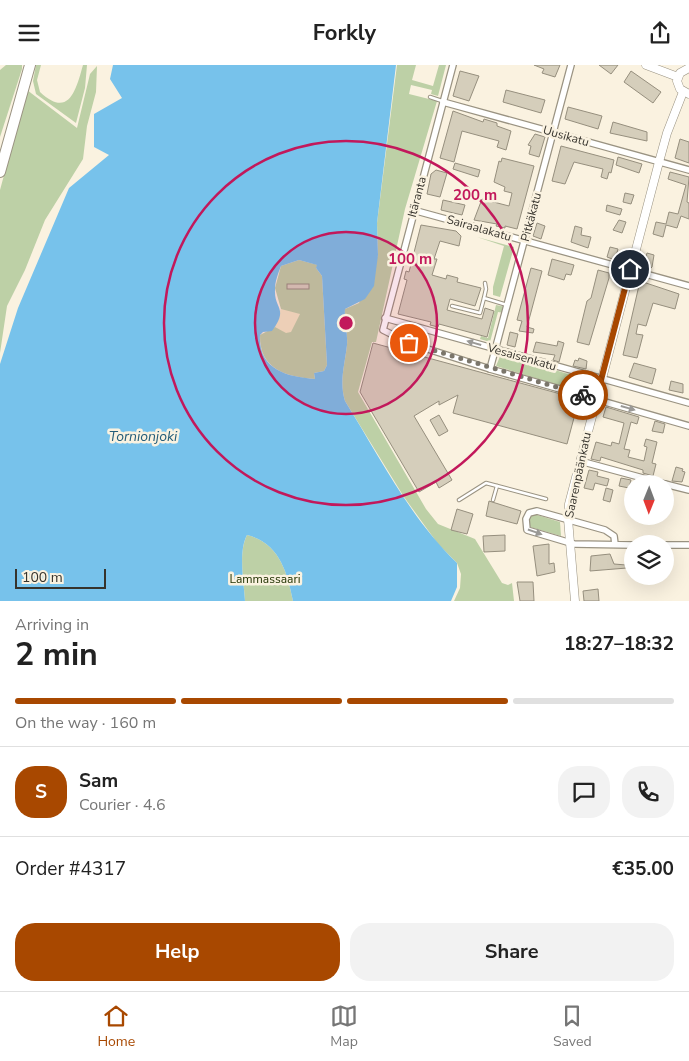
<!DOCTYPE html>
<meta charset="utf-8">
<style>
:root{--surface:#fff;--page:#f2f2f2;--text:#222;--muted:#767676;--line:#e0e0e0;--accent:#a84800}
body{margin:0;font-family:"Nunito Sans",sans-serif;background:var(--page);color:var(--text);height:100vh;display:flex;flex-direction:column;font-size:19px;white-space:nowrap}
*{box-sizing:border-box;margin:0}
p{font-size:16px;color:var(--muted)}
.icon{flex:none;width:28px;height:28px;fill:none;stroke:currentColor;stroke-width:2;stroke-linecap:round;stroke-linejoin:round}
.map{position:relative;height:536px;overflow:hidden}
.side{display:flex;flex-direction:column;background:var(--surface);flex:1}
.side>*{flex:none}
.needle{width:32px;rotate:181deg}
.tools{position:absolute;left:624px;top:410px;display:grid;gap:10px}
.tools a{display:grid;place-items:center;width:50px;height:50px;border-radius:50%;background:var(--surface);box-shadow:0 5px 20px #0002;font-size:25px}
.scale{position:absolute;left:15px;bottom:12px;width:91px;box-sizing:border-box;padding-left:5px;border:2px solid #36332c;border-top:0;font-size:14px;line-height:18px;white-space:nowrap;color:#36332c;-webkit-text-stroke:4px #faf2e0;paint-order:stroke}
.pin{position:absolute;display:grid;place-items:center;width:42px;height:42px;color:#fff;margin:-21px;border:2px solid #fff;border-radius:50%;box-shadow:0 1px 5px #0007}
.courier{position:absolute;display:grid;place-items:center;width:50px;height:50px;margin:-25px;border:4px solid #a84800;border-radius:50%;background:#fff;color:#222;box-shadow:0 1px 6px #0007}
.headline em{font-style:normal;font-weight:700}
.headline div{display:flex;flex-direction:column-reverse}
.headline{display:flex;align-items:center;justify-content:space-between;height:85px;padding:0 15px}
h1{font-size:32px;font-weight:700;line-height:38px}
.bar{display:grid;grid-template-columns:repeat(4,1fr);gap:8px 5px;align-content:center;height:60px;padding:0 15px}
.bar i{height:6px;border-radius:4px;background:var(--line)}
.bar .on{background:var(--accent)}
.bar p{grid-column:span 4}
.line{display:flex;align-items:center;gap:12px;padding:0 15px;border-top:1px solid var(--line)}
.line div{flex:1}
.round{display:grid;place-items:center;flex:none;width:52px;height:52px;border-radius:20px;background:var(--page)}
.primary-button{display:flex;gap:10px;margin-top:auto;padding:10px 15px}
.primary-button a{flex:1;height:58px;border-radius:20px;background:var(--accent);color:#fff;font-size:20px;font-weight:700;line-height:58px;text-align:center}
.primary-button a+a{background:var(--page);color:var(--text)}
header{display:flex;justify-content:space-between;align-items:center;height:65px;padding:0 15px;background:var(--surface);font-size:22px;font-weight:700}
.tab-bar{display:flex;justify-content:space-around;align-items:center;height:70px;border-top:1px solid var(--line);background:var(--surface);font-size:14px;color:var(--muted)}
.tab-bar a{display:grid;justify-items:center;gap:2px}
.tab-bar .on{color:var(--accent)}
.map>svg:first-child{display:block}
</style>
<header><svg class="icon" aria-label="menu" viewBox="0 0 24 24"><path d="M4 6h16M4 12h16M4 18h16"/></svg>Forkly<svg class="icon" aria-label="share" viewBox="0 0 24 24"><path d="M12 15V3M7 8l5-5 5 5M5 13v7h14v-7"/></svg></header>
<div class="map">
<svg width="689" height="536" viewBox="0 0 689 536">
<rect width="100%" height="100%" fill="#faf2e0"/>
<!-- green -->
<g fill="#bdd0a6">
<path d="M6,0H22V4L0,72V5Z"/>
<path d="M36,0H41L37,15L40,27C69,54 76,25 83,0H87L85,23L76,58L36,29L33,16Z"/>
<path d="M397,0H416L412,15L433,21L439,0H446L438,31L431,29L432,25L411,20L409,29L437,36L405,144L376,277H372L358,327L426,444L438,459L475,474L502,518L508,520L512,518L514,536H454L460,523L461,509L457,498L438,479L404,432L345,336C339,316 345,299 347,280C348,268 344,256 345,244L359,238L378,190L377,158Z"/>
<path d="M97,1L96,27L87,61L83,94L45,155L25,205L7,241L0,288V125L27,25L77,63L90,9Z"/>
<path d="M477,172L514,182L500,232L493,230V222L504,181Z"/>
<path d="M299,195L318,200L316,203L322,211L327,300L324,306L314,308L315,314C286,312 259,304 260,270L275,262L280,251L281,244L275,223L281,201Z"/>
<path d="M496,240L506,242L504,248L498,247L490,277L480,274L481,271L488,273Z"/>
<path d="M501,289L595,317L591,330L496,301Z"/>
<path d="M534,449L560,457L561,471L530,462L528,458L530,452Z"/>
<path d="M247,470C279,478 287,506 293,536H245C244,516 238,488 247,470Z"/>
</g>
<!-- sand -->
<path fill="#f3e9c4" d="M281,244L300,249L291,267L286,268L275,262Z"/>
<!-- water -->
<path fill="#77c2eb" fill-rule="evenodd" d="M113,0H396L377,158L378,190L374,221L365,234L345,244C344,256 348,268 347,280C345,299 339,316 345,336C379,391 410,453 457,498V522L451,536H293C287,506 279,478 247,470C238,487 244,517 245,536H0V299L18,243L69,123L109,90L94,82V49L122,33L110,14ZM299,195L317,200L316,203L322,211L327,300L324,306L314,308L315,314C286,312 258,304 260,270L263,267L272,266C289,243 274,244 275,225C275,216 278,209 281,201Z"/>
<!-- building -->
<g fill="#d5cebb" stroke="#968f7e">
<path d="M534,0H560L555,12L542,8L544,4Z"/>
<path d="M599,0H618L611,9Z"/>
<path d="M460,6L479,11L469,36L453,31Z"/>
<path d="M631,6L661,27L653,38L624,17Z"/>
<path d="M506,25L545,35L541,48L503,37Z"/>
<path d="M568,42L602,51L598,64L565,54Z"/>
<path d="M453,46L483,57L484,54L497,58V61L511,66L506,85L497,82L499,76L462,66L454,97L440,93Z"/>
<path d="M613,57L647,67V76L610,68Z"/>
<path d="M535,69L545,72L539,92L529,89L531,81L528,80Z"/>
<path d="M680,74L689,77V98L675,93Z"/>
<path d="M561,81L614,95L611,108L609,107L607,114L601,112L603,104L574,97L565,119L552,116Z"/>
<path d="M618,92L642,99L639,108L616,100Z"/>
<path d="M502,93L534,101L517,164L505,161V163L496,161L497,159L474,155L482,134L509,141L512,128L504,126L505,122L494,117L499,96L501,97Z"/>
<path d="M455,98L480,105L478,112L453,104Z"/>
<path d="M436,105L447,108L440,132L427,129L431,109Z"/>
<path d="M670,107L689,112L687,137L689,138V154L681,151L677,163L666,160L663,172L653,169L656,157L666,159L669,147L678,149L686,120L668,114Z"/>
<path d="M625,128L634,130L631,139L623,137Z"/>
<path d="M443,135L465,140L462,150L441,145Z"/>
<path d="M607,140L622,144L620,150L606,146Z"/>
<path d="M619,155L626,157L622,168L613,165Z"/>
<path d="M537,158L545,161L541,174L533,171Z"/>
<path d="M421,160L456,166L461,171L459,181L440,176L434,194H437L432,210L446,214L447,210L458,213L457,217L481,223L475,241L450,234L447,245L482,254L485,243L494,246L487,272L439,259L438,262L430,260L431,257L398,249L407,215L404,214L406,206L409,207Z"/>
<path d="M575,161L582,163L581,170L591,172L588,183L571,177Z"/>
<path d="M610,182L618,184L615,195L607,192Z"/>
<path d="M647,188L654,190L652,202L650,204L643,202Z"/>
<path d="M552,194L574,200L571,210L566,209L564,215L548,210Z"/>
<path d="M531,203L542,206L527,262L534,264L533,268L519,266L522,256L517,255Z"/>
<path d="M598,205L609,208V213L589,280L577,277L587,236L591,233Z"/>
<path d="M640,216L679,229L675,244L653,238L646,261L638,259L636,269L643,270L637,293L623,290Z"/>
<rect x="287" y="219" width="22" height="5"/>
<path d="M510,267L518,269L515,282L507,280Z"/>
<path d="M558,276L564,278L559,297L553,295L555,290L533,287L536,277L557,281Z"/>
<path d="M373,278L579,334L567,379L453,348L458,330L439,340V336L414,351L452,415L439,423L436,417L419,427L360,327Z"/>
<path d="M579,293L587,296L586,304L573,301L575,295L578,296Z"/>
<path d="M634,298L656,304L652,319L629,312Z"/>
<path d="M671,316L683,319V328L669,325Z"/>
<path d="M606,342L639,352L637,359L631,357L624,384L630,385L628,392L644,396L647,382L644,381L646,374L657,377L652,398L656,399L653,411L643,408V405L601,392L600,396L591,394L596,377L611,381L612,377L619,379L624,358L603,352Z"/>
<path d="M439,350L448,366L439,371L430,355Z"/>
<path d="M655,356L665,359L663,368L652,366Z"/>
<path d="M676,402L683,404L682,406L685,407L682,417L672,416Z"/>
<path d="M589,405L598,407L597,411L609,414L607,421L595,418L593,425L584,423Z"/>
<path d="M621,413L631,415L629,423L619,421Z"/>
<path d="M606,423L613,425L610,437L603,435Z"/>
<path d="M489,436L521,446L517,459L486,451Z"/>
<path d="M457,444L473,449L467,469L451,465Z"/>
<path d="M505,470V486L484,487L483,471Z"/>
<path d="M549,479V499L554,498L555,507L537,511L533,481Z"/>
<path d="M610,489L614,499L626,500L627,503L590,506L591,491Z"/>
<path d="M517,517H533L534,536H520Z"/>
<path d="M598,524L599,536H584L583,526Z"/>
</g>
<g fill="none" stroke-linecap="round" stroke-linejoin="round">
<!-- lane casing -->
<g stroke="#9a9382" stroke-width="4.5">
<g id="lane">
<path d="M430,32L442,36"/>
<path d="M485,218L486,224L484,233L507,240"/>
<path d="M452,241L480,248L484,233"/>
<path d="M459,435L486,418L546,434"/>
<path d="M493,435L497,421"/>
</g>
</g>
<!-- street casing -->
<g stroke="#9a9382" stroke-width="8">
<g id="street">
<path d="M453,0L383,265L409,278L490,304L689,361"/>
<path d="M443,37L689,105"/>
<path d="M413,145L689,221"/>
<path d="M385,253L689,338"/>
<path d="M490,304L571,0"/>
<path d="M580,396L665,419"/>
<path d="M665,419L689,425"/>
<path d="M615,479L614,471L605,465L537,446L529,448L526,454L527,465L574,479L632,480"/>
<path d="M665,480H689"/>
</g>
</g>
<!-- secondary casing -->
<g stroke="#9a9382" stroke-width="9">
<g id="secondary">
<path d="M646,0L678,12"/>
<path d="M689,3L680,8L677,16L680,24L689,29"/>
<path d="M575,536L568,454L569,439L659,97L667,68L683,27"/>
</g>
</g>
<!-- highway casing -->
<g stroke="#9a9382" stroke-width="12">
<path id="highway" d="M0,107L30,0"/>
</g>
<!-- lane -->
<use href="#lane" stroke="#fff" stroke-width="2.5"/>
<!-- street -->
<use href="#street" stroke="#fff" stroke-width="5.5"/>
<!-- secondary -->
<use href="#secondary" stroke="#fff" stroke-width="8"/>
<!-- highway -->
<use href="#highway" stroke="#fff" stroke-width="10"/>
</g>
<!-- one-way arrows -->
<defs><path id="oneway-solid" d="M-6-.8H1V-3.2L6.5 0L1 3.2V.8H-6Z" transform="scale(1.25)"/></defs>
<g fill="#9a9996">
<use href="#oneway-solid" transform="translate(474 278) rotate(-164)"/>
<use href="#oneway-solid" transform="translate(628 343) rotate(16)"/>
<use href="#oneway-solid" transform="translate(535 467) rotate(19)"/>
</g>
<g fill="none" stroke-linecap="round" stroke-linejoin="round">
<!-- done -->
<path stroke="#7b766b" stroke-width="5" stroke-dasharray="0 9" d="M409,278L583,330"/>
<!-- route -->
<path stroke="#a84800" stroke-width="6" d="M583,330L596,334L630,204"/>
</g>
<!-- distance rings -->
<circle cx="346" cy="258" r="91" fill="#c2185b" fill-opacity=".12"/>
<g fill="none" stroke="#c2185b" stroke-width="2.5">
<circle cx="346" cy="258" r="91"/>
<circle cx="346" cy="258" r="182"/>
</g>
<g text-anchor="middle" stroke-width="5" stroke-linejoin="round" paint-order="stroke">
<!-- street labels -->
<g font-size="12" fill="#36332c" stroke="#faf2e0">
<text transform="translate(566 71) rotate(16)" y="4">Uusikatu</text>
<text transform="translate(417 132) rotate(-75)" y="4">Itäranta</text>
<text transform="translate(531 152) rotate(-75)" y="4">Pitkäkatu</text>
<text transform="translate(479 163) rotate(16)" y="4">Sairaalakatu</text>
<text transform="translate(522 292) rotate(16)" y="4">Vesaisenkatu</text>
<text transform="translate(578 410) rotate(-78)" y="4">Saarenpäänkatu</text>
</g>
<!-- park labels -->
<g font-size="12" fill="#213201" stroke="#faf2e0">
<text x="265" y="518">Lammassaari</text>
</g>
<!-- water labels -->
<g font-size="14" font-style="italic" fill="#245d79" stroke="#faf2e0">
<text x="143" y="376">Tornionjoki</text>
</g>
</g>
<circle cx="346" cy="258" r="8" fill="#c2185b" stroke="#faf2e0" stroke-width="2.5"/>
<g font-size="15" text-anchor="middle" font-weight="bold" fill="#c2185b" stroke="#faf2e0" stroke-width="5" stroke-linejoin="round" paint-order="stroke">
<text x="475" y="135">200 m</text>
<text x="410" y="199">100 m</text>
</g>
</svg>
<div class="tools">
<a><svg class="needle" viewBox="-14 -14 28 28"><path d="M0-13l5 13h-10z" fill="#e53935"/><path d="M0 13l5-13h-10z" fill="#767676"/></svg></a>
<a><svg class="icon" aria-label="layers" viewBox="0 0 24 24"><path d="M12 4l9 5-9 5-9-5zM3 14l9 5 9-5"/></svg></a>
</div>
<div class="scale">100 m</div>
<div class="pin" style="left:409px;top:278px;background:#ea580c"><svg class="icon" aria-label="bag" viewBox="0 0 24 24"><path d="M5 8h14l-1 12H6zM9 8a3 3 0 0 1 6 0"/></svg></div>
<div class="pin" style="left:630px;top:204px;background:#1f2937"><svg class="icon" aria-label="home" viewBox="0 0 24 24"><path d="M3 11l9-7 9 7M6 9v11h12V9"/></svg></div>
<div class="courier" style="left:583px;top:330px"><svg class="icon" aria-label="bike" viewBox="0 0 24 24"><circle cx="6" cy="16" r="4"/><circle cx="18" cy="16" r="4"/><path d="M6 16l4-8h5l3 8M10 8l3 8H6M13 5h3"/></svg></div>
</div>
<section class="side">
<div class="headline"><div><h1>2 min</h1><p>Arriving in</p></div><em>18:27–18:32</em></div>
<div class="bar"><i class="on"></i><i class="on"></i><i class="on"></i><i></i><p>On the way · 160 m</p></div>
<div class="line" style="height:90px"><b class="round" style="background:var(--accent);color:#fff">S</b><div><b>Sam</b><p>Courier · 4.6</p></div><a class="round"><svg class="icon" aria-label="chat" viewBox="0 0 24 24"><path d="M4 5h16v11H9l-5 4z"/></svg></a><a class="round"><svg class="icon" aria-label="phone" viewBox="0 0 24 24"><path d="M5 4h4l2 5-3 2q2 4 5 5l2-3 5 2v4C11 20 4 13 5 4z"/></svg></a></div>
<div class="line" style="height:65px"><div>Order #4317</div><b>€35.00</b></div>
<div class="primary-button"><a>Help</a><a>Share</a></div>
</section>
<nav class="tab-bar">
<a class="on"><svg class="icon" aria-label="home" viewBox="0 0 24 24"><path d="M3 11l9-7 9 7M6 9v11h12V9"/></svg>Home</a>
<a><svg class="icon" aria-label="map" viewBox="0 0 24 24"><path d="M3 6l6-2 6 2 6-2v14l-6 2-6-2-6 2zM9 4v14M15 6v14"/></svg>Map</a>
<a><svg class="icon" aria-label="saved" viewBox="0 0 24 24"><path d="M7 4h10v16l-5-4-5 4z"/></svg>Saved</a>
</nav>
